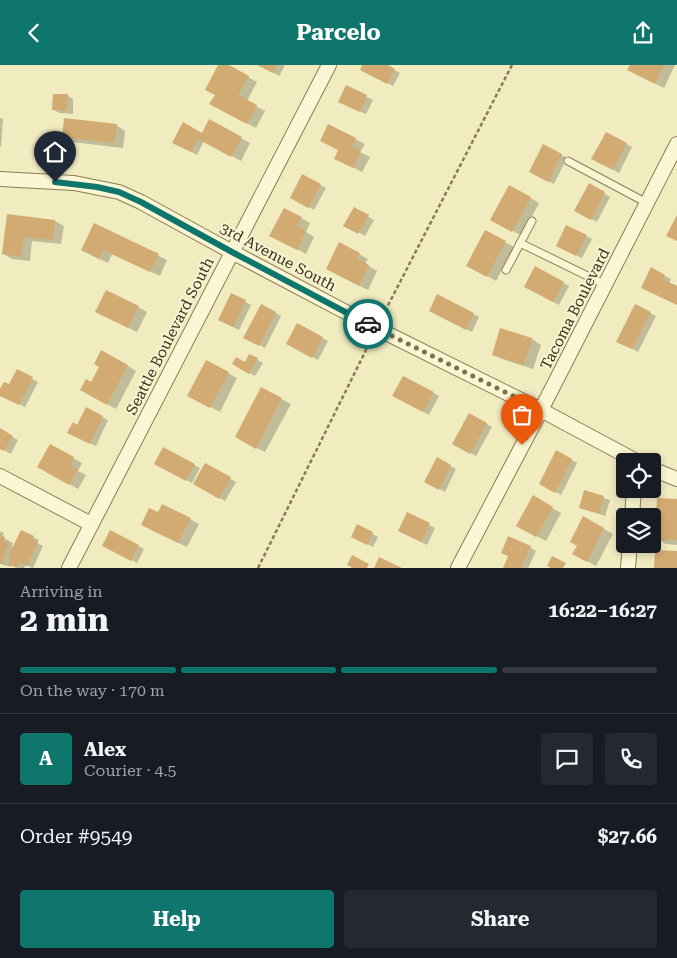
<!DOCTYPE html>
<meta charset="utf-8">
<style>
:root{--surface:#171b24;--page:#242831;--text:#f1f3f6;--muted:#9ea1a6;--line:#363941;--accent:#0f766e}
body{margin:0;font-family:"Roboto Serif",serif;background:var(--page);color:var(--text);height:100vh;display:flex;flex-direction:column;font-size:19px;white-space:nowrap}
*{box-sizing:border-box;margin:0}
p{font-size:16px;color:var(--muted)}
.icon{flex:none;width:28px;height:28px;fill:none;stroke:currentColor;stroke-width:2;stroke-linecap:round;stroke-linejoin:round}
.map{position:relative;height:503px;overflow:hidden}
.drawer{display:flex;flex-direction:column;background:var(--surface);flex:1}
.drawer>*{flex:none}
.tools{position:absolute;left:616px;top:388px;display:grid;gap:10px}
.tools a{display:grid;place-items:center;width:45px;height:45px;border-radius:5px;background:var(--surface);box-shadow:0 2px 8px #0003;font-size:25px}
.pin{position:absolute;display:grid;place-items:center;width:42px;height:42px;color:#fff;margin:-51px -21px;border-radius:50% 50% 50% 0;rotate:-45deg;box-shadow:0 0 5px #0007}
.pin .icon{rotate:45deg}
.courier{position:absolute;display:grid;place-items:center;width:50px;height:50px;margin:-25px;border:4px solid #0f766e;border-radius:50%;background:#fff;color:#222;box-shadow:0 1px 6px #0007}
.head em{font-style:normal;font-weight:700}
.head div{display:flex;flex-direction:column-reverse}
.head{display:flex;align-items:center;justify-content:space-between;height:85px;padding:0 20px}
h1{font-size:32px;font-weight:700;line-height:38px}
.bar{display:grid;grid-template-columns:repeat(4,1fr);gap:8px 5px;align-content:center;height:60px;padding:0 20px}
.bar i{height:6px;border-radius:4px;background:var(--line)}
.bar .current{background:var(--accent)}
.bar p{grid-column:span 4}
.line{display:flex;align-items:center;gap:12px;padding:0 20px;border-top:1px solid var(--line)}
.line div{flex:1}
.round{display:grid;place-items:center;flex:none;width:52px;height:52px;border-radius:5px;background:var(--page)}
.button{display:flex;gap:10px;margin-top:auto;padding:10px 20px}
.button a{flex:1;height:58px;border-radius:5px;background:var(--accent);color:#fff;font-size:20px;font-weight:700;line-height:58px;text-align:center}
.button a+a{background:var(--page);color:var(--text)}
header{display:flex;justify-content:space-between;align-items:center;height:65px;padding:0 20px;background:var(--accent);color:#fff;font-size:22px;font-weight:700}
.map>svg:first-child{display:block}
</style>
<header><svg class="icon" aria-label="back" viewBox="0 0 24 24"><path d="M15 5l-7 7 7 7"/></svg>Parcelo<svg class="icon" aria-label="share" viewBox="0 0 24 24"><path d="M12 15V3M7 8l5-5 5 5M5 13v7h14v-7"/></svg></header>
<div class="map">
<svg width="677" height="503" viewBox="0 0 677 503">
<rect width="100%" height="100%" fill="#f1ebc0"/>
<!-- shadow -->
<g fill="#0003">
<path d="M220,0H226L257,17L247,36L265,46L256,63L220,44L216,30Z"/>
<path d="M260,0H285L279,11Z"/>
<path d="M364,0H385L400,8L393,21L361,4Z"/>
<path d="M631,0H675L664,23L638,10Z"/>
<path d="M346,22L373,35L366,49L345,40Z"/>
<path d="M68,31L73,34V49L59,48L53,44Z"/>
<path d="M0,53L3,54L1,82L0,81Z"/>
<path d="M210,56L250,78L241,96L204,76L197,90L174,77L202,69Z"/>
<path d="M116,60L125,66L123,83L72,77L63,72Z"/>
<path d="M329,61L365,79L360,87L370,92L362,107L345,98Z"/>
<path d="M606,68L632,82L619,108L593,94Z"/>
<path d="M561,90L567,93L554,119L536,110Z"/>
<path d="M303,111L326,123L314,145L291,132Z"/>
<path d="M589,120L610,132L597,157L576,145Z"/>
<path d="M510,121L539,138L522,171L492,154Z"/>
<path d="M285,144L310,158L306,167L314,172L306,189L280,175Z"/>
<path d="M354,144L374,155L365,171L345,160Z"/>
<path d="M8,151L55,156L64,161L61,179L32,176L30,196L12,194L3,189Z"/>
<path d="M94,160L167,195L160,211L112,189L108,198L91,190Z"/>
<path d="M486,167L514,182L496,216L468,200Z"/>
<path d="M586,171L592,174L582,193L563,184Z"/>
<path d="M359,189L368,194L365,199L377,206L368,225L336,209Z"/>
<path d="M535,203L569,221L559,240L525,221Z"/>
<path d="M651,204L671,214L669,218L677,222V239Z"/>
<path d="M231,229L251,240L239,265L225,258Z"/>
<path d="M262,240L281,251L265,283L245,272Z"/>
<path d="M138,242L147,247L137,267L105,251Z"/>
<path d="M436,248L473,249L479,252L472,267Z"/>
<path d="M650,248L656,251L638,287L623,279Z"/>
<path d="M298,260L328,276L318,295L288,278Z"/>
<path d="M501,265L532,274L541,280L533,304L502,294L493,289Z"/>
<path d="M249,290L263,298L255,311L233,299L245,298Z"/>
<path d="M128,301L136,306L116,344L90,330L92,319Z"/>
<path d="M17,306L38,317L25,342L0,329V327L9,321Z"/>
<path d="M228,308L237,313L220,347L198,335Z"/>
<path d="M404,312L439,331L429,350L394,330Z"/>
<path d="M261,323L291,339L265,387L245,377Z"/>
<path d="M86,344L108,355L96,381L75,371Z"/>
<path d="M470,350L492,362L476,391L454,379Z"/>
<path d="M0,365L18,375L11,389L0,383Z"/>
<path d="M50,380L82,398L78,406L86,410L78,424L39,402Z"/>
<path d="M163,384L200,403L192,418L156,399Z"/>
<path d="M557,387L577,398L561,430L540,418Z"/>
<path d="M437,394L456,404L445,427L426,417Z"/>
<path d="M206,400L236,417L225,436L195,419Z"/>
<path d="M585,426L610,435L605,451L581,442Z"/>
<path d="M533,432L561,448L546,476L517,461Z"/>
<path d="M677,435V480L666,479L657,474Z"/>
<path d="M407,448L435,463L427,480L405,469Z"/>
<path d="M159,449L190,454L199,459L187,482L151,465Z"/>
<path d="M584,453L613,469L596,501L574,489L578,480Z"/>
<path d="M358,461L378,472L373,482L352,471Z"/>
<path d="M0,466L4,468L2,472L13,478L12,481L14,482L33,472L39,475L37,478L43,481L33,503L26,500L24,503H19L12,499L11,502L0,499Z"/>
<path d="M110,466L144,484L137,498L109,483Z"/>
<path d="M530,482L536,486L528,503H504L510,491Z"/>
</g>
<!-- building -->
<g fill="#d2ab73">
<path d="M218,0H229L249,11L238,30L257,40L247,59L209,39L215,30L205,25Z"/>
<path d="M257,0H277L273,8Z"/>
<path d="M362,0H388L395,4L387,19L360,5Z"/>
<path d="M630,0H664L655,19L627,5Z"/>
<path d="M346,20L367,30L360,47L338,37Z"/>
<path d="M53,29H68L67,46L52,45Z"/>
<path d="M64,53L117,59L114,78L62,72Z"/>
<path d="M209,54L242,72L231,92L198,74L191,87L172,78L183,57L202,68Z"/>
<path d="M328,59L356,73L352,82L361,86L353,103L334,94L338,85L320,76Z"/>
<path d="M606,67L627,78L613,105L591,94Z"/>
<path d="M543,79L562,89L548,117L529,107Z"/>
<path d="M302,109L321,119L308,143L290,133Z"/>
<path d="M589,118L605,127L591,155L574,146Z"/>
<path d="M509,120L531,132L512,167L490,155Z"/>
<path d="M354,142L369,150L358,169L343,161Z"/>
<path d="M284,143L302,152L297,161L306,166L297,185L269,171Z"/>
<path d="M7,149L55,155L53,175L24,172L21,192L2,189Z"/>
<path d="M677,150V176L666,171Z"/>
<path d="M94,158L159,189L150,207L103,185L99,194L81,185Z"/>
<path d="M566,160L587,170L576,191L556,181Z"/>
<path d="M485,165L506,176L487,212L466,201Z"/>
<path d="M339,177L360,188L357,193L369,200L359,221L326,204Z"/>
<path d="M535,201L564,217L553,237L524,222Z"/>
<path d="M651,202L665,210L663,214L677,221V240L641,223Z"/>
<path d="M106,225L139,241L128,263L95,247Z"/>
<path d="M231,228L246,235L233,262L218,255Z"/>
<path d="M437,229L474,248L466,265L429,246Z"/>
<path d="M261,239L276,247L259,281L243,273Z"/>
<path d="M635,239L651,247L632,284L616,277Z"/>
<path d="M297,258L323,272L312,293L286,279Z"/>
<path d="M500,263L532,273L524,300L492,290Z"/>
<path d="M101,285L128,300L107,340L80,325L86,314L91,317L99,302L94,299Z"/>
<path d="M249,289L258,293L249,309L232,299L236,292L245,297Z"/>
<path d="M206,295L229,307L210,343L187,331Z"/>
<path d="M17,304L33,312L19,340L0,331V324L4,317L9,319Z"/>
<path d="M403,311L434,327L423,347L392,331Z"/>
<path d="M261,322L282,333L256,384L235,372Z"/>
<path d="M86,342L103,351L90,379L67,368L73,357L77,360Z"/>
<path d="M469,348L487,358L470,389L452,379Z"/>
<path d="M0,363L13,371L4,386L0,384Z"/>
<path d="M50,379L74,392L70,400L78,404L69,420L37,402Z"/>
<path d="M163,382L195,399L186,416L154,399Z"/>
<path d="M556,385L572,394L555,428L539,419Z"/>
<path d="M437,392L451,400L439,425L424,417Z"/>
<path d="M205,398L231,412L219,434L193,419Z"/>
<path d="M584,425L604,431L599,449L579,443Z"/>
<path d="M533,430L553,442L536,472L516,461Z"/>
<path d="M657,433L677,434V475H655Z"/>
<path d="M162,439L191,453L178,478L141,460L149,443L158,447Z"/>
<path d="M407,447L430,458L421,477L398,466Z"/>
<path d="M583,451L604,463L587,497L572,489L577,481L570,477Z"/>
<path d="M357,459L373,467L367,480L351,472Z"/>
<path d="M21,465L34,471L32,474L38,477L27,501L19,497L17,503L8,499L11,494L8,492Z"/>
<path d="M110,465L139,480L131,496L102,481Z"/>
<path d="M0,470L5,472L3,476L9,478L2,498H0Z"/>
<path d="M508,471L531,481L521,503H503L508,491L501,488Z"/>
<path d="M655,485L677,486V503H654Z"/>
<path d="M352,490L369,499L367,503H353L347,500Z"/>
<path d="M552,491L566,498L563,503H551L547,501Z"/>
<path d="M379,492L402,503H374Z"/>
</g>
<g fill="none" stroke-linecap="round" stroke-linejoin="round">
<!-- lane casing -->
<g stroke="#8b7c56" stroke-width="9">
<g id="lane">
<path d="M568,96L647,138"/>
<path d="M520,178L606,220"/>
<path d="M506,205L532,156"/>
</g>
</g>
<!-- street casing -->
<g stroke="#8b7c56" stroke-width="16">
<g id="street">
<path d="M0,114L74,118L119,127L141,137L232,187L376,263L541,345L636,396"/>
<path d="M652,404L677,414"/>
<path d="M0,411L91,459"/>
<path d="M632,451L634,424"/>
<path d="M69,503L329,0"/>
<path d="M458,503L541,345L677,79"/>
<path d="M628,503L630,479"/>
</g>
</g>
<!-- path -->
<g stroke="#8b7c56" stroke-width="2.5" stroke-dasharray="4 2.5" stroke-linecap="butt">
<path d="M382,252L512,0"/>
<path d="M258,503L371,275"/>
</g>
<!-- lane -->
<use href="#lane" stroke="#fbf6d3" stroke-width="7"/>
<!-- street -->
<use href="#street" stroke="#fbf6d3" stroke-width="14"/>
</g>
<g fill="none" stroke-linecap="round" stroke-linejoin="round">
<!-- done -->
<path stroke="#797155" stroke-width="5" stroke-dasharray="0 9" d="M368,259L541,345L522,380"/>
<!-- route -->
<path stroke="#0f766e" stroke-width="6" d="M55,117L97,122L119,127L141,137L232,187L368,259"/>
</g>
<g text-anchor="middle" stroke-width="4" stroke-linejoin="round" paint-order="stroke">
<!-- street labels -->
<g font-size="15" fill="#392f1c" stroke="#f8f3d0">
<text transform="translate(278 192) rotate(28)" y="5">3rd Avenue South</text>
<text transform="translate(575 244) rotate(-63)" y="5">Tacoma Boulevard</text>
<text transform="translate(170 271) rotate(-63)" y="5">Seattle Boulevard South</text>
</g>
</g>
</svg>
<div class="tools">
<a><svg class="icon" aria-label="locate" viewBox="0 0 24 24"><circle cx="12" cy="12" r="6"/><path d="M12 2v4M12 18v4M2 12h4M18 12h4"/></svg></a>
<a><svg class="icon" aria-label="layers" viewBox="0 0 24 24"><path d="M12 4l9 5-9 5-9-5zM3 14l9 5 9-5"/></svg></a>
</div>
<div class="pin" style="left:522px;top:380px;background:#ea580c"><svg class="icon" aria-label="bag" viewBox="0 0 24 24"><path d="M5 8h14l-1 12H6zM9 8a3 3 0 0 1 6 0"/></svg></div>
<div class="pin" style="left:55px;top:117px;background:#1f2937"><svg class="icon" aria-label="home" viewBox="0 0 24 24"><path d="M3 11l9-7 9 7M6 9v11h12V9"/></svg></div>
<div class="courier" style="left:368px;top:259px"><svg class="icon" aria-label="car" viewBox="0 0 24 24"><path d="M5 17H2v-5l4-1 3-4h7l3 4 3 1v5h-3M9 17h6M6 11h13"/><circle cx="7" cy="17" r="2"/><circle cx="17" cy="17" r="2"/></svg></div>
</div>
<section class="drawer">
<div class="head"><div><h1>2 min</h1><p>Arriving in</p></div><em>16:22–16:27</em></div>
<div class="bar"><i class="current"></i><i class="current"></i><i class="current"></i><i></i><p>On the way · 170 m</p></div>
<div class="line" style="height:90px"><b class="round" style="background:var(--accent);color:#fff">A</b><div><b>Alex</b><p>Courier · 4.5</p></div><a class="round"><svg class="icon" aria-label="chat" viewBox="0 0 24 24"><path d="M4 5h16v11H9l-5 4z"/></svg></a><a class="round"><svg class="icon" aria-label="phone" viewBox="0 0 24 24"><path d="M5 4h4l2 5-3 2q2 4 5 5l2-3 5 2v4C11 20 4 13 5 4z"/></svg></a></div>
<div class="line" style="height:65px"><div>Order #9549</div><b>$27.66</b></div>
<div class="button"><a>Help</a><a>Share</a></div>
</section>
